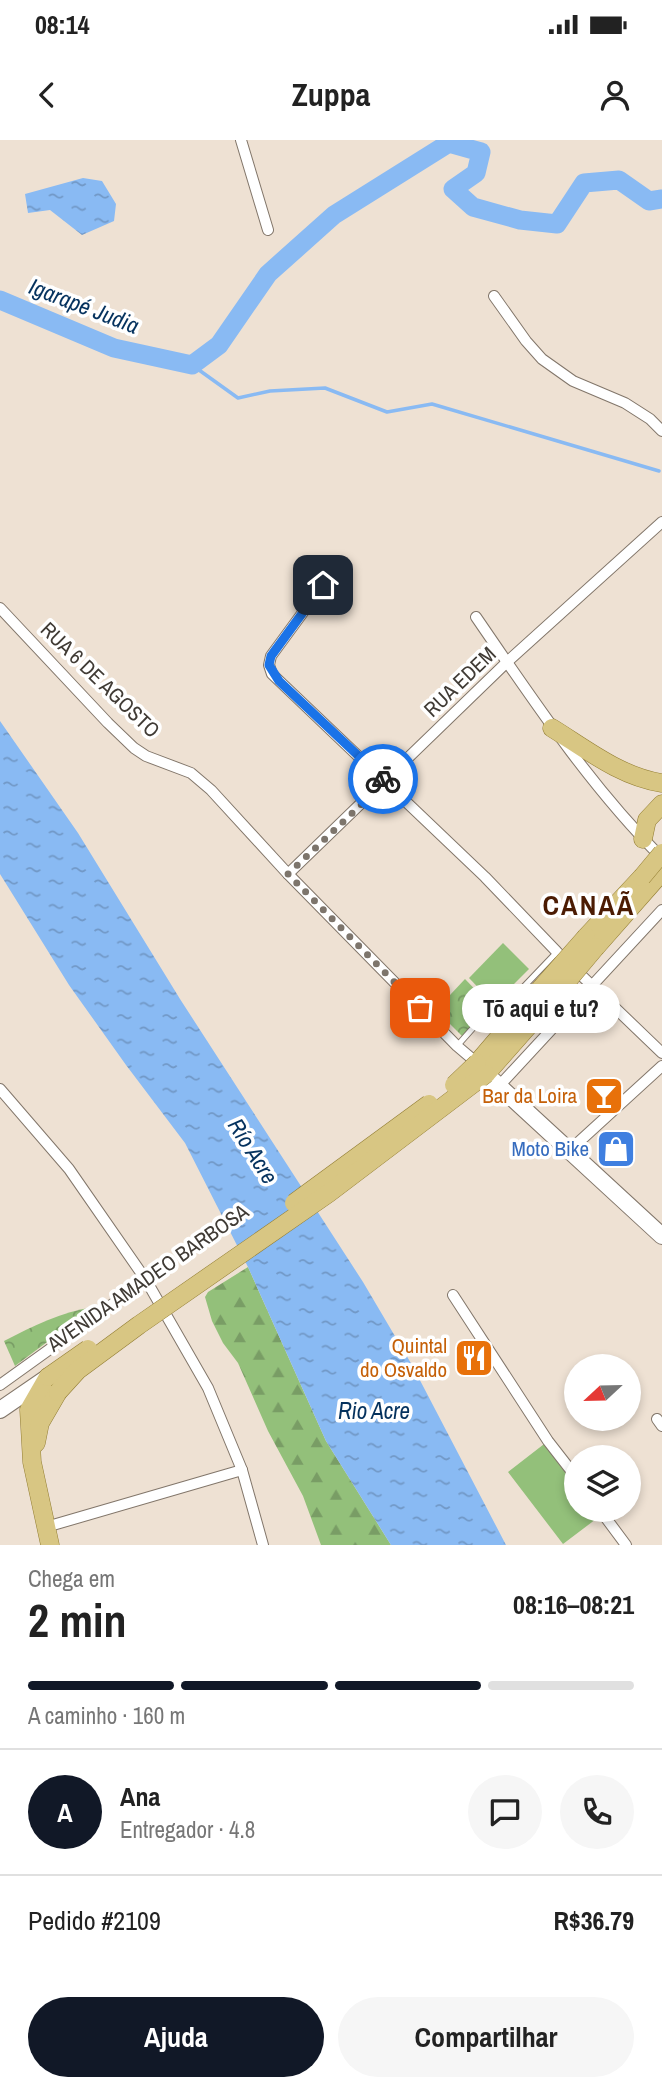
<!DOCTYPE html>
<html lang="pt">
<meta charset="utf-8">
<style>
:root{--surface:#fff;--page:#f6f6f6;--text:#222;--muted:#767676;--line:#e0e0e0;--accent:#111827}
body{margin:0;font-family:"Archivo Narrow",sans-serif;background:var(--page);color:var(--text);height:100vh;display:flex;flex-direction:column;font-size:26px;white-space:nowrap}
*{box-sizing:border-box;margin:0}
p{font-size:23px;color:var(--muted)}
.icon{flex:none;width:38px;height:38px;fill:none;stroke:currentColor;stroke-width:2;stroke-linecap:round;stroke-linejoin:round}
.map{position:relative;height:1405px;overflow:hidden}
.details{display:flex;flex-direction:column;background:var(--surface);flex:1}
.details>*{flex:none}
.needle{width:46px;rotate:248deg}
.fabs{position:absolute;left:564px;top:1214px;display:grid;gap:14px}
.fabs a{display:grid;place-items:center;width:77px;height:77px;border-radius:50%;background:var(--surface);box-shadow:0 4px 10px #0003;font-size:35px}
.pin{position:absolute;display:grid;place-items:center;width:60px;height:60px;color:#fff;margin:-30px;border-radius:14px;box-shadow:0 4px 10px #0006}
.courier{position:absolute;display:grid;place-items:center;width:70px;height:70px;margin:-35px;border:5px solid #1a73e8;border-radius:50%;background:#fff;color:#222;box-shadow:0 2px 9px #0007}
.bubble{position:absolute;height:49px;border-radius:24px;background:var(--surface);box-shadow:0 4px 10px #0003;font-size:23px;font-weight:700;line-height:49px;text-align:center}
.summary em{font-style:normal;font-weight:700}
.summary div{display:flex;flex-direction:column-reverse}
.summary{display:flex;align-items:center;justify-content:space-between;height:119px;padding:0 28px}
h1{font-size:46px;font-weight:700;line-height:52px}
.bar{display:grid;grid-template-columns:repeat(4,1fr);gap:10px 7px;align-content:center;height:84px;padding:0 28px}
.bar i{height:9px;border-radius:5px;background:var(--line)}
.bar .selected{background:var(--accent)}
.bar p{grid-column:span 4}
.line{display:flex;align-items:center;gap:18px;padding:0 28px;border-top:2px solid var(--line)}
.line div{flex:1}
.round{display:grid;place-items:center;flex:none;width:74px;height:74px;border-radius:37px;background:var(--page)}
.button{display:flex;gap:14px;margin-top:auto;padding:14px 28px}
.button a{flex:1;height:80px;border-radius:42px;background:var(--accent);color:#fff;font-size:28px;font-weight:700;line-height:80px;text-align:center}
.button a+a{background:var(--page);color:var(--text)}
.status{display:flex;justify-content:space-between;align-items:center;height:49px;padding:0 35px;background:var(--surface);direction:ltr}
.status svg{height:19px;fill:currentColor}
header{display:flex;justify-content:space-between;align-items:center;height:91px;padding:0 28px;background:var(--surface);font-size:32px;font-weight:700}
.map>svg:first-child{display:block}
</style>
<div class="status"><b>08:14</b><svg viewBox="0 0 49 12"><path d="M0 12V9h3v3zM5 12V6h3v6zM10 12V3h3v9zM15 12V0h3v12zM26 1h20v11H26zM47 4h2v5h-2z"/></svg></div>
<header><svg class="icon" aria-label="back" viewBox="0 0 24 24"><path d="M15 5l-7 7 7 7"/></svg>Zuppa<svg class="icon" aria-label="person" viewBox="0 0 24 24"><circle cx="12" cy="8" r="4"/><path d="M4 21q1-7 8-7t8 7"/></svg></header>
<div class="map">
<svg width="662" height="1405" viewBox="0 0 662 1405">
<defs>
<pattern id="forest-firs" width="22" height="20" patternUnits="userSpaceOnUse" patternTransform="scale(1.75)"><rect width="22" height="20" fill="#93c07a"/><path d="M5 1l3.5 6h-7zM16 11l3.5 6h-7z" fill="#799d65"/></pattern>
<pattern id="park-crowns" width="20" height="18" patternUnits="userSpaceOnUse" patternTransform="scale(1.75)"><rect width="20" height="18" fill="#93c07a"/><path d="M2 6a3 3 0 1 1 6 0M12 15a3 3 0 1 1 6 0" fill="none" stroke="#799d65"/></pattern>
<pattern id="water-ripples" width="26" height="14" patternUnits="userSpaceOnUse" patternTransform="scale(1.75)"><rect width="26" height="14" fill="#89baf3"/><path d="M2 4q2-2 4 0t4 0M15 11q2-2 4 0t4 0" fill="none" stroke="#7198c6"/></pattern>
</defs>
<rect width="100%" height="100%" fill="#eee1d3"/>
<!-- forest -->
<path fill="url(#forest-firs)" d="M248,1127L326,1301L391,1405H321L303,1356L268,1291L238,1223L223,1203L212,1181L205,1157L208,1152Z"/>
<!-- park -->
<g fill="url(#park-crowns)">
<path d="M465,839L490,865L463,897L436,870Z"/>
<path d="M94,1167L15,1226L4,1201C33,1186 61,1172 94,1167Z"/>
</g>
<!-- garden -->
<g fill="#93c07a">
<path d="M503,803L529,829L494,864L469,838Z"/>
<path d="M548,1301L576,1336V1370H602L604,1373L563,1404L508,1332Z"/>
</g>
<!-- water -->
<g fill="url(#water-ripples)">
<path d="M83,38L102,41L116,64L114,81L82,95L50,70L28,73L25,54Z"/>
<path d="M0,581L78,693L180,859L363,1142L412,1225L506,1405H391L326,1301L248,1127L185,1003L126,925L69,845L0,734Z"/>
</g>
<g fill="none" stroke-linecap="round" stroke-linejoin="round">
<!-- stream -->
<path stroke="#89baf3" stroke-width="3.5" d="M192,225L238,258L270,251L325,248L387,272L432,264L659,331"/>
<!-- river -->
<path stroke="#89baf3" stroke-width="19" d="M0,160L114,208L192,225L219,205L268,134L334,75L449,3L481,12L476,33L453,49L473,67L520,80L557,84L584,43L619,40L649,61L662,59"/>
<!-- lane casing -->
<g stroke="#82766a" stroke-width="7">
<path id="lane" d="M457,906L481,879L492,881L502,876L514,857L557,812"/>
</g>
<!-- street casing -->
<g stroke="#82766a" stroke-width="12">
<g id="street">
<path d="M241,0L268,90"/>
<path d="M494,156L526,201L542,219L573,241L625,263L650,279L662,291"/>
<path d="M323,445L271,516L269,525L272,534L485,737L557,812L662,913"/>
<path d="M0,468L108,583L134,608L146,616L191,633L211,650L288,734L457,906L477,923"/>
<path d="M476,477C533,560 590,646 662,718"/>
<path d="M288,734L507,522L662,382"/>
<path d="M500,945L662,770"/>
<path d="M0,949L69,1029L146,1140L208,1248L242,1330L263,1405"/>
<path d="M570,1010L662,926"/>
<path d="M453,1155L548,1301L576,1337"/>
<path d="M0,1245L146,1140"/>
<path d="M657,1279L662,1286"/>
<path d="M600,1370L626,1405"/>
<path d="M46,1387L242,1330"/>
</g>
</g>
<!-- secondary casing -->
<g stroke="#82766a" stroke-width="18">
<g id="secondary">
<path d="M486,934L662,1096"/>
<path d="M0,1270L48,1237"/>
</g>
</g>
<!-- primary casing -->
<g stroke="#927d32" stroke-width="19">
<g id="primary">
<path d="M552,588C586,609 621,637 662,643"/>
<path d="M643,699L647,680L662,664"/>
<path d="M586,797L642,737"/>
<path d="M596,807L662,732"/>
<path d="M477,923L542,847"/>
<path d="M486,934L554,857"/>
<path d="M48,1237L29,1270L32,1322L50,1405"/>
<path d="M36,1303L40,1283L58,1252"/>
</g>
</g>
<!-- lane -->
<use href="#lane" stroke="#fff" stroke-width="5"/>
<!-- street -->
<use href="#street" stroke="#fff" stroke-width="10"/>
<!-- secondary -->
<use href="#secondary" stroke="#fff" stroke-width="16"/>
<!-- primary -->
<use href="#primary" stroke="#d8c683" stroke-width="18"/>
<!-- primary-bridge casing -->
<g stroke="#927d32" stroke-width="19" stroke-linecap="butt">
<g id="primary-bridge">
<path d="M642,737L662,713"/>
<path d="M542,847L586,797"/>
<path d="M554,857L596,807"/>
<path d="M454,945L477,923"/>
<path d="M294,1063L429,964"/>
<path d="M48,1237L88,1209"/>
<path d="M58,1252L78,1230L139,1185L329,1053L486,934"/>
</g>
</g>
<!-- primary-bridge -->
<use href="#primary-bridge" stroke="#d8c683" stroke-width="18"/>
</g>
<g fill="none" stroke-linecap="round" stroke-linejoin="round">
<!-- done -->
<path stroke="#7d756c" stroke-width="7" stroke-dasharray="0 12.6" d="M383,639L386,641L288,734L420,868"/>
<!-- route -->
<path stroke="#1a73e8" stroke-width="9" d="M323,445L271,516L269,525L279,541L383,639"/>
</g>
<!-- icons -->
<defs>
<g id="bar-square" transform="scale(2.0125)"><rect x="-9" y="-9" width="18" height="18" rx="4" fill="#e8710a" stroke="#fff"/><path d="M-6-5H6L.8 .8V4.5H3.5V6h-7V4.5H-.8V.8Z" fill="#fff"/></g>
<g id="shop-square" transform="scale(2.0125)"><rect x="-9" y="-9" width="18" height="18" rx="4" fill="#3f7fe0" stroke="#fff"/><path d="M-5-2.5h2.3a2.7 3.5 0 0 1 5.4 0H5L5.5 6h-11ZM-1.5-2.5h3a1.5 2.3 0 0 0-3 0Z" fill="#fff"/></g>
<g id="restaurant-square" transform="scale(2.0125)"><rect x="-9" y="-9" width="18" height="18" rx="4" fill="#e8710a" stroke="#fff"/><path d="M-5-6h1v4h1v-4h1v4h1v-4h1v5L-1.5 .5V6h-2V.5L-5-1ZM5-6V6H3V1.5H1.5Q1.5-4 5-6Z" fill="#fff"/></g>
</defs>
<g fill-rule="evenodd">
<use href="#bar-square" x="604" y="956"/>
<use href="#shop-square" x="616" y="1009"/>
<use href="#restaurant-square" x="474" y="1218"/>
</g>
<g text-anchor="middle" stroke-width="7" stroke-linejoin="round" paint-order="stroke">
<!-- street labels -->
<g font-size="21" fill="#403b35" stroke="#fff">
<text transform="translate(100 540) rotate(44)" y="7">RUA 6 DE AGOSTO</text>
<text transform="translate(460 542) rotate(-44)" y="7">RUA EDEM</text>
<text transform="translate(148 1138) rotate(-35)" y="7">AVENIDA AMADEO BARBOSA</text>
</g>
<!-- food labels -->
<g font-size="21" fill="#c56008" stroke="#fff" text-anchor="end">
<text x="577" y="963">Bar da Loira</text>
<text x="447" y="1213">Quintal<tspan x="447" dy="24">do Osvaldo</tspan></text>
</g>
<!-- shop labels -->
<g font-size="21" fill="#366cbe" stroke="#fff" text-anchor="end">
<text x="589" y="1016">Moto Bike</text>
</g>
<!-- water labels -->
<g font-size="23" font-style="italic" fill="#05325e" stroke="#fff">
<text transform="translate(84 166) rotate(21)" y="8">Igarapé Judia</text>
<text transform="translate(253 1011) rotate(58)" y="8">Río Acre</text>
<text x="374" y="1279">Rio Acre</text>
</g>
<!-- district labels -->
<g font-size="28" font-weight="bold" letter-spacing="2" fill="#4b1b03" stroke="#fff">
<text x="589" y="775">CANAÃ</text>
</g>
</g>
</svg>
<div class="fabs">
<a><svg class="needle" viewBox="-14 -14 28 28"><path d="M0-13l5 13h-10z" fill="#e53935"/><path d="M0 13l5-13h-10z" fill="#767676"/></svg></a>
<a><svg class="icon" aria-label="layers" viewBox="0 0 24 24"><path d="M12 4l9 5-9 5-9-5zM3 14l9 5 9-5"/></svg></a>
</div>
<div class="pin" style="left:420px;top:868px;background:#ea580c"><svg class="icon" aria-label="bag" viewBox="0 0 24 24"><path d="M5 8h14l-1 12H6zM9 8a3 3 0 0 1 6 0"/></svg></div>
<div class="pin" style="left:323px;top:445px;background:#1f2937"><svg class="icon" aria-label="home" viewBox="0 0 24 24"><path d="M3 11l9-7 9 7M6 9v11h12V9"/></svg></div>
<div class="courier" style="left:383px;top:639px"><svg class="icon" aria-label="bike" viewBox="0 0 24 24"><circle cx="6" cy="16" r="4"/><circle cx="18" cy="16" r="4"/><path d="M6 16l4-8h5l3 8M10 8l3 8H6M13 5h3"/></svg></div>
<div class="bubble" style="left:462px;top:844px;width:158px">Tõ aqui e tu?</div>
</div>
<section class="details">
<div class="summary"><div><h1>2 min</h1><p>Chega em</p></div><em>08:16–08:21</em></div>
<div class="bar"><i class="selected"></i><i class="selected"></i><i class="selected"></i><i></i><p>A caminho · 160 m</p></div>
<div class="line" style="height:126px"><b class="round" style="background:var(--accent);color:#fff">A</b><div><b>Ana</b><p>Entregador · 4.8</p></div><a class="round"><svg class="icon" aria-label="chat" viewBox="0 0 24 24"><path d="M4 5h16v11H9l-5 4z"/></svg></a><a class="round"><svg class="icon" aria-label="phone" viewBox="0 0 24 24"><path d="M5 4h4l2 5-3 2q2 4 5 5l2-3 5 2v4C11 20 4 13 5 4z"/></svg></a></div>
<div class="line" style="height:91px"><div>Pedido #2109</div><b>R$36.79</b></div>
<div class="button"><a>Ajuda</a><a>Compartilhar</a></div>
</section>
